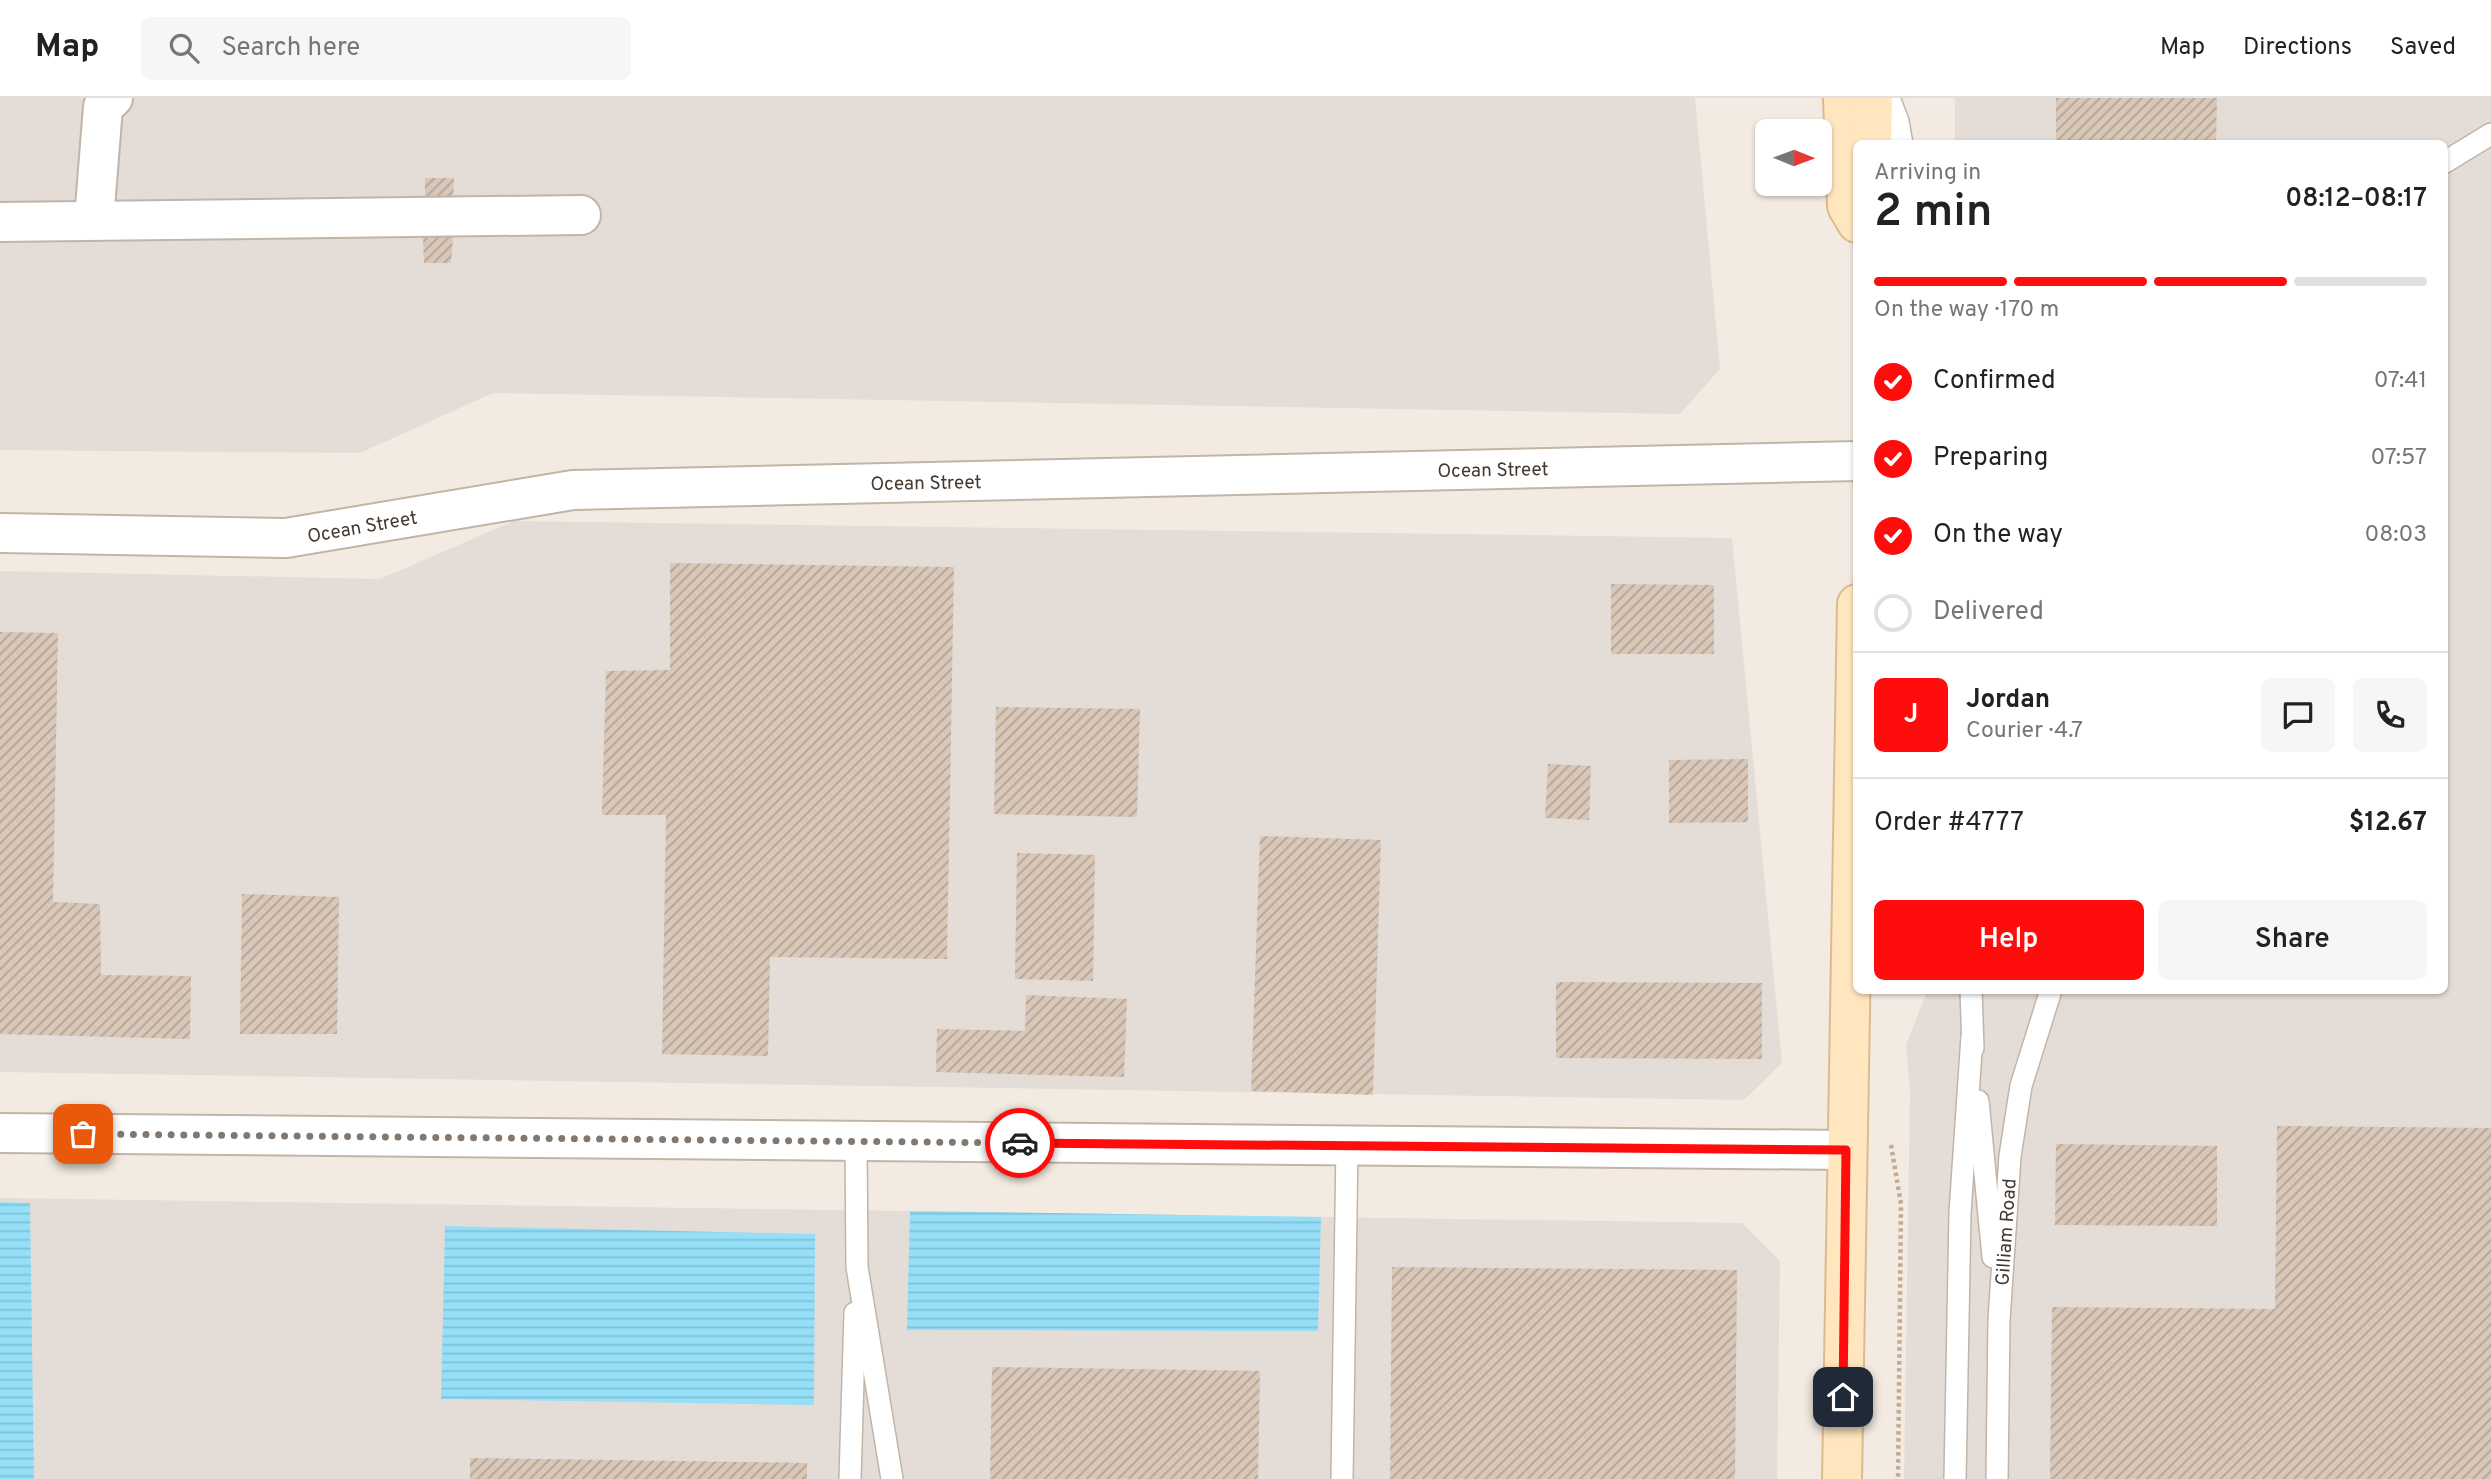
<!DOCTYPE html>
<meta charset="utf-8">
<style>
:root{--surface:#fff;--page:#f6f6f6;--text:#222;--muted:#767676;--line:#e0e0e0;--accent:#ff0c0d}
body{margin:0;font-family:Overpass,sans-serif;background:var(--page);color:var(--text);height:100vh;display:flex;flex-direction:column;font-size:26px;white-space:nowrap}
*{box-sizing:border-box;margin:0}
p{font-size:23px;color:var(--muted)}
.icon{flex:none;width:38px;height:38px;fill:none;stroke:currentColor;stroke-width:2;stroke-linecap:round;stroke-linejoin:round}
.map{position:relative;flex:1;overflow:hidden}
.drawer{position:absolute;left:1853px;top:42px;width:595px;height:854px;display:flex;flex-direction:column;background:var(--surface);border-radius:10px;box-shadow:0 2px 5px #0004}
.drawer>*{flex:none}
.needle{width:46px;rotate:91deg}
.controls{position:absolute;left:1755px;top:21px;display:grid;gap:14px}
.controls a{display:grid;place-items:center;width:77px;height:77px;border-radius:10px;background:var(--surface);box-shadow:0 2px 5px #0004;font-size:35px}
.pin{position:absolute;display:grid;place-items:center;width:60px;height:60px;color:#fff;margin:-30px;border-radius:14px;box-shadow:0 4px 10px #0006}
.courier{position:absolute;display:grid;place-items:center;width:70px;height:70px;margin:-35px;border:5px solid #ff0c0d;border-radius:50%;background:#fff;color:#222;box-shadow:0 2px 9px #0007}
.summary em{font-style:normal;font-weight:600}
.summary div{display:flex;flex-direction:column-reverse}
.summary{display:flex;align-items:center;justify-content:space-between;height:119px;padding:0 21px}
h1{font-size:46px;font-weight:600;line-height:52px}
.bar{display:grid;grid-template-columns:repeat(4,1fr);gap:10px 7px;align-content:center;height:84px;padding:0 21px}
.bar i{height:9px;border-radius:5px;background:var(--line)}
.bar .current{background:var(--accent)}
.bar p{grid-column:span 4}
.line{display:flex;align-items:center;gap:18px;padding:0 21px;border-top:2px solid var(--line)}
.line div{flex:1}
.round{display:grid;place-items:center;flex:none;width:74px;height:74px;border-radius:10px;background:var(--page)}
ol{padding:0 21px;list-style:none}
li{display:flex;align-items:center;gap:21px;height:77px}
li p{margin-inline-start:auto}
li .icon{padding:7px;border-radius:50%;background:var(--accent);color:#fff;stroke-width:4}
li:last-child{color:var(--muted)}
li i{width:38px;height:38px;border:4px solid var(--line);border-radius:50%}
.button{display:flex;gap:14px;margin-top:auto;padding:14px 21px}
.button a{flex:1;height:80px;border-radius:10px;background:var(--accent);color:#fff;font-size:28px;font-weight:600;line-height:80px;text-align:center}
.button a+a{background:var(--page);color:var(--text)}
header{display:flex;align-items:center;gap:42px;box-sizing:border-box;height:98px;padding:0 35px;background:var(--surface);border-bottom:2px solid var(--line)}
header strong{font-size:33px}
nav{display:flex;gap:38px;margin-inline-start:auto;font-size:24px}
.search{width:490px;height:63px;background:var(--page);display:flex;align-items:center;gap:18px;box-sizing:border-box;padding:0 24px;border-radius:10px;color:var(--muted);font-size:26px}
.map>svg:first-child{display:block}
</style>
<header>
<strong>Map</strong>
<div class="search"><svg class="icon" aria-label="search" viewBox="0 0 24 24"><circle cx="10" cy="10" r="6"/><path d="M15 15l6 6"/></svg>Search here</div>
<nav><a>Map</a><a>Directions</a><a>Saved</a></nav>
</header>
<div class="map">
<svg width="2491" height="1381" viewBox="0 0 2491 1381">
<defs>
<pattern id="water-rules" width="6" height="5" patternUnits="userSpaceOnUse" patternTransform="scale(1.75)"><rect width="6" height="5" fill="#95dff8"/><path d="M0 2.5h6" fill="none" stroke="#82c0d5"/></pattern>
<pattern id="building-hatch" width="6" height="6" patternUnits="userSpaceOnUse" patternTransform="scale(1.75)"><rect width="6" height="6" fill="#d9c7b8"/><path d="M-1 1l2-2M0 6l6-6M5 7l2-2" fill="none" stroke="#b2a396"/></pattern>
</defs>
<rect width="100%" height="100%" fill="#f3ebe1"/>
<!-- industrial -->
<g fill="#e4dcd7">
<path d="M0,0H1695L1720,271L1680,316L493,295L360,355L0,352Z"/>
<path d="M1955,0H2491V1381H1904L1910,995L1906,947L1927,893L2445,892V46L1955,45Z"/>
<path d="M514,423L1732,440L1782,965L1744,1002L0,974V473L380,481Z"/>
<path d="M0,1100L1742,1125L1780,1163L1777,1381H0Z"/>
</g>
<!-- water -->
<g fill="url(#water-rules)">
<path d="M0,1104L30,1105L34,1381H0Z"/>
<path d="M910,1113L1321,1119L1318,1233L907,1232Z"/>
<path d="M445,1128L815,1136L814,1307L441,1301Z"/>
</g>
<!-- building -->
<g fill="url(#building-hatch)">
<path d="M2056,0H2217L2216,46H2056Z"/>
<path d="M425,80H454L453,106H425Z"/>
<path d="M423,139H453L451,165H424Z"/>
<path d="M670,465L954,469L947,861L770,859L768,958L662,956L666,717H602L606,573L670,572Z"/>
<path d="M1611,486L1714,487V556H1611Z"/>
<path d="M0,534L58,535L53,804L100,806L101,877L191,878L190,941L0,936Z"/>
<path d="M996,609L1140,611L1137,719L994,716Z"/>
<path d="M1748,661V724L1669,725V662Z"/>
<path d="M1548,666L1591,668L1589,722L1545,720Z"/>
<path d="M1260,738L1381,742L1373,997L1251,993Z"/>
<path d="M1017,755L1095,757L1093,883L1015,881Z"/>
<path d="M242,796L339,799L337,936H240Z"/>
<path d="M1556,884L1762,885V961L1556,960Z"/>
<path d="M1026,897L1127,901L1124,979L936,974L937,931L1025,933Z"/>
<path d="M2277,1028L2491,1030V1381H2050L2052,1209L2275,1211Z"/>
<path d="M2056,1046L2217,1048V1128L2055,1127Z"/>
<path d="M1392,1169L1737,1172L1735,1381H1390Z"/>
<path d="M992,1269L1260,1273L1258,1381H990Z"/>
<path d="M470,1360L807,1365V1381H470Z"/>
</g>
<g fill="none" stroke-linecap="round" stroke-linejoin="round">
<!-- service casing -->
<g stroke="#c2b4a6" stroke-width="24">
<g id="service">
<path d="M1889,0L1898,23L1902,46"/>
<path d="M2445,64L2491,36"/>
<path d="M1971,892L1973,950"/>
<path d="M1978,1003L1993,1159"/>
<path d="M856,1044L857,1169L892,1381"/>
<path d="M850,1381L855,1215"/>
<path d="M1342,1381L1347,1047"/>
<path d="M1955,1381L1960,1115L1972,938"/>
<path d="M1997,1381L1999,1222L2010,1058L2021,988L2051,892"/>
</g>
</g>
<!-- minor casing -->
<g stroke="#c2b4a6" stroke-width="42">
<g id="minor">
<path d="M94,122L103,9L113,0"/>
<path d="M0,124L581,117"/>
<path d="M0,435L286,440L573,392L1857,363"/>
<path d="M0,1035L1846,1052"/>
</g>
</g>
<!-- secondary casing -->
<g stroke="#dbbb8d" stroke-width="42">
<g id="secondary">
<path d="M1843,0L1847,108L1857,125"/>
<path d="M1872,46L1873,0"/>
<path d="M1842,1381L1857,506"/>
</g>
</g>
<!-- path -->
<path stroke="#c3aa92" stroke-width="4.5" stroke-dasharray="3.5 3.5" stroke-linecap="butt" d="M1891,1047L1901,1106L1898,1381"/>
<!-- service -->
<use href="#service" stroke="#fff" stroke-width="21"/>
<!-- minor -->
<use href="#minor" stroke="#fff" stroke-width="38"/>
<!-- secondary -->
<use href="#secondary" stroke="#ffe6bf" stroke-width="38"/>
</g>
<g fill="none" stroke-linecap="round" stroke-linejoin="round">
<!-- done -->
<path stroke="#82786f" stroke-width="7" stroke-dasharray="0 12.6" d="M83,1036L1020,1045"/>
<!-- route -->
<path stroke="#ff0c0d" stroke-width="9" d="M1020,1045L1846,1052L1843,1299"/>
</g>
<g text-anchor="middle" stroke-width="6" stroke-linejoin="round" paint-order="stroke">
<!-- street labels -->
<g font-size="19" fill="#453a31" stroke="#fff">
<text transform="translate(1493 371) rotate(-1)" y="7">Ocean Street</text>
<text transform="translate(926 384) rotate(-1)" y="7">Ocean Street</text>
<text transform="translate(362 428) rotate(-10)" y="7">Ocean Street</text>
<text transform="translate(2005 1134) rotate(-86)" y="7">Gilliam Road</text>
</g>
</g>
</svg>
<div class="controls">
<a><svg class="needle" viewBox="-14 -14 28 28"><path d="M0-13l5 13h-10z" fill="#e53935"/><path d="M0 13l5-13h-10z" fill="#767676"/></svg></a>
</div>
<div class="pin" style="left:83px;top:1036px;background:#ea580c"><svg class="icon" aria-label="bag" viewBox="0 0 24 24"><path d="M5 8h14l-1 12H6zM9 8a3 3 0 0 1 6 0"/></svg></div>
<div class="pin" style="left:1843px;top:1299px;background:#1f2937"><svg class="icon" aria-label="home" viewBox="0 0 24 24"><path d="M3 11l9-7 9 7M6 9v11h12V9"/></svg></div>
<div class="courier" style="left:1020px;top:1045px"><svg class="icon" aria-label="car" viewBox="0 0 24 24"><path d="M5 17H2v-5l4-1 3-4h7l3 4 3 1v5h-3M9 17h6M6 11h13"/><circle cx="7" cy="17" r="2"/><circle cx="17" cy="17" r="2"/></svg></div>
<section class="drawer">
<div class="summary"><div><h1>2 min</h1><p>Arriving in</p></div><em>08:12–08:17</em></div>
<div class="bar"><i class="current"></i><i class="current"></i><i class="current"></i><i></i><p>On the way · 170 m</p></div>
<ol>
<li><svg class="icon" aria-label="check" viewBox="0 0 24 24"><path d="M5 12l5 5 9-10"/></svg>Confirmed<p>07:41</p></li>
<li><svg class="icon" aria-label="check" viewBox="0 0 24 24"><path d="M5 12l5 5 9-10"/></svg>Preparing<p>07:57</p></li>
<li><svg class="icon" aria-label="check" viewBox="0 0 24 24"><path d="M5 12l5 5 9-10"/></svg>On the way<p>08:03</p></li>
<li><i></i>Delivered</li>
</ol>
<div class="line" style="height:126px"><b class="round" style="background:var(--accent);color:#fff">J</b><div><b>Jordan</b><p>Courier · 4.7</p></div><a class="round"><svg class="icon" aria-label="chat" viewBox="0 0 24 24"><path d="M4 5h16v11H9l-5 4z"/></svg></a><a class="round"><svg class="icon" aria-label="phone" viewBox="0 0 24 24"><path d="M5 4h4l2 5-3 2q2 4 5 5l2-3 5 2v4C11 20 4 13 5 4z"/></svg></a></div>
<div class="line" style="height:91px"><div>Order #4777</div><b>$12.67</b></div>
<div class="button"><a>Help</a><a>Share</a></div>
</section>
</div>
